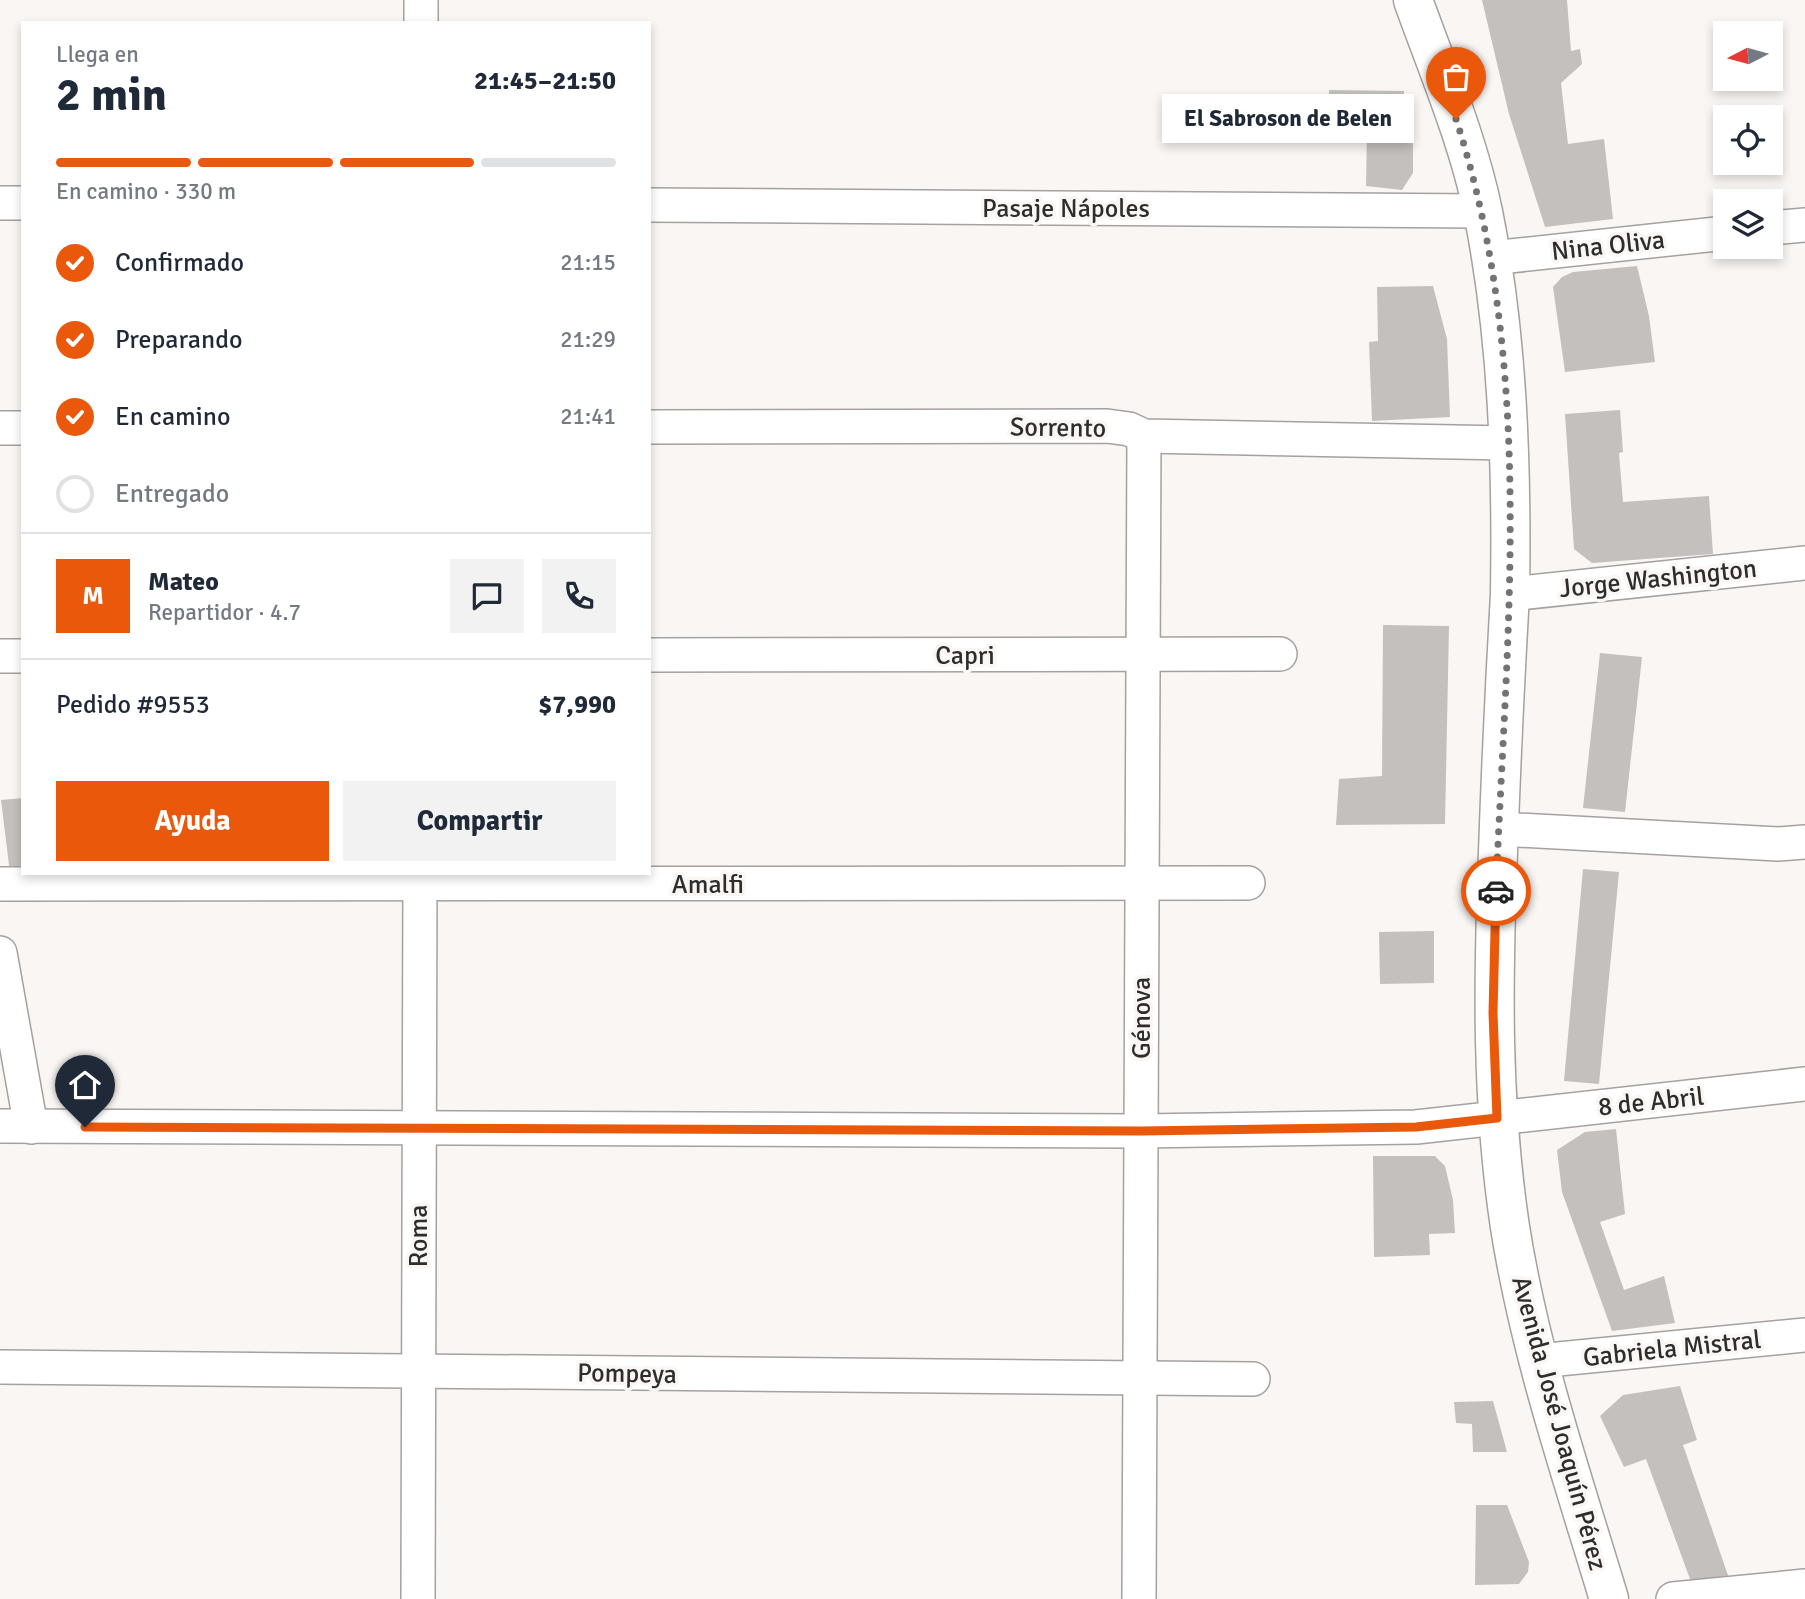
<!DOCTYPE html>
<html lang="es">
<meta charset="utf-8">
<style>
:root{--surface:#fff;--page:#f2f2f3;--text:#1f2937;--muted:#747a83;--line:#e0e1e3;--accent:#ea580c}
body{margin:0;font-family:Signika,sans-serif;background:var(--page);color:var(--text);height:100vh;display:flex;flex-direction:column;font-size:26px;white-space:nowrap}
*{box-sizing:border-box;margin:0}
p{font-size:23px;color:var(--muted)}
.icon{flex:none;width:38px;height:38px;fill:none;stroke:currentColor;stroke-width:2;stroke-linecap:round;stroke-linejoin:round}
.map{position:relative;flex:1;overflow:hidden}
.drawer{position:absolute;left:21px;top:21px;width:630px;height:854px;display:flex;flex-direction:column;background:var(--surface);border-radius:0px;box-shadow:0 4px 10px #0003}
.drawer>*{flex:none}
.needle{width:46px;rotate:264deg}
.tools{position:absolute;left:1713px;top:21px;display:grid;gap:14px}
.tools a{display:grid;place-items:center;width:70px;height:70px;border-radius:0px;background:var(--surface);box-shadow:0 4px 10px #0003;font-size:35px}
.pin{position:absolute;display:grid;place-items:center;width:60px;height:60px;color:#fff;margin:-72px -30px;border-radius:50% 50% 50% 0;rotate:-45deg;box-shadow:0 0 7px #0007}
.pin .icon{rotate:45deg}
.courier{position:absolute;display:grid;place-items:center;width:70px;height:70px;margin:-35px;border:5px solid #ea580c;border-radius:50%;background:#fff;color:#222;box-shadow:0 2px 9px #0007}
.bubble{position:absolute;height:49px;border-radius:0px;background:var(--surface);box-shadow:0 4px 10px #0003;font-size:23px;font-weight:800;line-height:49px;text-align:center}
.overview em{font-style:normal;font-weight:800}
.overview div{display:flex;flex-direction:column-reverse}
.overview{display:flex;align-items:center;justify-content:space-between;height:119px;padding:0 35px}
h1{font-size:46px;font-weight:800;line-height:52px}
.bar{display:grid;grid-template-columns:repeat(4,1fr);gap:10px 7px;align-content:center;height:84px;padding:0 35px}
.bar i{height:9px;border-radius:5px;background:var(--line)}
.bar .active{background:var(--accent)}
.bar p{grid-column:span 4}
.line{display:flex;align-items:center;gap:18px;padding:0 35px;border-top:2px solid var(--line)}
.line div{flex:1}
.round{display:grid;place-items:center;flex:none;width:74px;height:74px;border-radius:0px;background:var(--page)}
ol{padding:0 35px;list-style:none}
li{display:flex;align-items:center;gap:21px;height:77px}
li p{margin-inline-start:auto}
li .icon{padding:7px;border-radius:50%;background:var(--accent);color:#fff;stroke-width:4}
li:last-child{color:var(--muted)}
li i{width:38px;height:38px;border:4px solid var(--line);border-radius:50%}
.cta{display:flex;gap:14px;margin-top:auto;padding:14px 35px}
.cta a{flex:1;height:80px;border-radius:0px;background:var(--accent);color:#fff;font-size:28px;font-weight:800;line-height:80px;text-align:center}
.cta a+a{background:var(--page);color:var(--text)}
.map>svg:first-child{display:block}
</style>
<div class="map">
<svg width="1805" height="1599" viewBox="0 0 1805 1599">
<rect width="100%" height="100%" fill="#faf6f4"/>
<!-- building -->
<g fill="#c4c0be">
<path d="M1482,0H1567L1571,51L1580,49L1582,64L1561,83L1568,144L1604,139L1613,219L1545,227L1509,114Z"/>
<path d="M1329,90L1404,91L1403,130H1413V173L1402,190L1366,186L1367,130L1329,129Z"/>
<path d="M1637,266L1649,316L1655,362L1565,372L1553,287L1562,277L1573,272Z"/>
<path d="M1433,286L1447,339L1450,417L1372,421L1369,342L1378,341L1377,287Z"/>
<path d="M1620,410L1623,452L1619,453L1623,502L1709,496L1713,554L1592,563L1574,549L1565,414Z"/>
<path d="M1383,625L1449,626L1445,824L1336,825L1339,779L1382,776Z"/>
<path d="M1600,653L1642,657L1625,812L1583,808Z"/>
<path d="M23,798V871L10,873L1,800Z"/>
<path d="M1583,869L1619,872L1599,1084L1564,1081Z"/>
<path d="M1434,931V983L1380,984L1379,932Z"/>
<path d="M1616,1129L1625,1214L1600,1222L1624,1290L1664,1276L1675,1323L1612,1331L1562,1192L1557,1150L1585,1132Z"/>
<path d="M1373,1156H1435L1445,1166L1453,1200L1455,1233L1429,1234L1430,1255L1374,1257Z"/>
<path d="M1680,1386L1697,1440L1683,1445L1732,1587L1694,1590L1646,1459L1624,1467L1600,1416L1623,1395Z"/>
<path d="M1493,1401L1507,1452H1473L1472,1424L1456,1423L1454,1402Z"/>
<path d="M1476,1505H1507L1529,1562L1528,1572L1519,1584L1475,1585Z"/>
</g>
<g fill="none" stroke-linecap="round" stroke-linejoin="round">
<!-- street casing -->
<g stroke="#a5a19f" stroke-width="36">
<g id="street">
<path d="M421,0V23"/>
<path d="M0,203H23"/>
<path d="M649,205L1483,211"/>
<path d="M1771,228L1805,225"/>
<path d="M1491,258L1726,233"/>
<path d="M649,427L1107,426L1129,429L1144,436L1508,443"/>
<path d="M0,428H23"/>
<path d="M1510,594L1805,563"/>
<path d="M649,655L1280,654"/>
<path d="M0,656H23"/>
<path d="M1499,829L1778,844L1805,842"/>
<path d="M0,884L1248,883"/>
<path d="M0,953L31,1127"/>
<path d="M0,1126L1141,1131L1416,1127L1805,1084"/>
<path d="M1538,1361L1805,1335"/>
<path d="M0,1367L1253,1379"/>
<path d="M418,1599L420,873"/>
<path d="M1139,1599L1144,436"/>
<path d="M1673,1599L1805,1586"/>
</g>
</g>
<!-- primary casing -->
<g stroke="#a5a19f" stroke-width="41">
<path id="primary" d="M1413,0C1438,70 1468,139 1483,212C1508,336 1512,467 1510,594C1505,680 1501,766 1498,852C1493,979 1491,1101 1510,1227C1530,1354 1572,1476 1609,1599"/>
</g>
<!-- street -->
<use href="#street" stroke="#fff" stroke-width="33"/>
<!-- primary -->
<use href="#primary" stroke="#fff" stroke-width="38"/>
</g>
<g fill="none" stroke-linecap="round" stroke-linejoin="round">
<!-- done -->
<path stroke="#757372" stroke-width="7" stroke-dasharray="0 12.6" d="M1456,119C1537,368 1506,635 1496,891"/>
<!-- route -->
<path stroke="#ea580c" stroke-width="9" d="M85,1127L1141,1131L1416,1127L1497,1118L1493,1013L1496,891"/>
</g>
<g text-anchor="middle" stroke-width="7" stroke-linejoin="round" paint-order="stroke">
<!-- street labels -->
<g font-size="26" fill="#2e2d2c" stroke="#faf6f4">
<text x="1066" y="217">Pasaje Nápoles</text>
<text transform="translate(1608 245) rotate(-6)" y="9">Nina Oliva</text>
<text transform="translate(1058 427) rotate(1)" y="9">Sorrento</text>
<text transform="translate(1658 578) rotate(-6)" y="9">Jorge Washington</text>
<text x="965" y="664">Capri</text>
<text x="708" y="893">Amalfi</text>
<text transform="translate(1141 1018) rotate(-90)" y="9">Génova</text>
<text transform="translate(1651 1101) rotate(-6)" y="9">8 de Abril</text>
<text transform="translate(418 1236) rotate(-90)" y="9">Roma</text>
<text transform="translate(1672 1348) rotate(-6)" y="9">Gabriela Mistral</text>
<text transform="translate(627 1373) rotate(1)" y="9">Pompeya</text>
<text transform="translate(1560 1423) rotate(75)" y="9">Avenida José Joaquín Pérez</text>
</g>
</g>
</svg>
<div class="tools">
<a><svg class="needle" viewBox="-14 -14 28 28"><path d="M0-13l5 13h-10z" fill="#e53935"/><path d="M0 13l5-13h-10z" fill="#747a83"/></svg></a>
<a><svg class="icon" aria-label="locate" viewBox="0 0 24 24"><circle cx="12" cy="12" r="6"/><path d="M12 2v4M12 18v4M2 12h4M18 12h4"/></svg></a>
<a><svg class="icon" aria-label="layers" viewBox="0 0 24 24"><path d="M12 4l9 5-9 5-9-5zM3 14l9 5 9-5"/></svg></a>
</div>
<div class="pin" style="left:1456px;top:119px;background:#ea580c"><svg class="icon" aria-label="bag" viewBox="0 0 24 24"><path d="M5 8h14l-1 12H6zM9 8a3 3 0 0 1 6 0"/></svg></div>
<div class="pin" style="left:85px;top:1127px;background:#1f2937"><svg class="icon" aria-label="home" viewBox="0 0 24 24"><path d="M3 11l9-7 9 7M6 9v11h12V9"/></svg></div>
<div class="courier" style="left:1496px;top:891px"><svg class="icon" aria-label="car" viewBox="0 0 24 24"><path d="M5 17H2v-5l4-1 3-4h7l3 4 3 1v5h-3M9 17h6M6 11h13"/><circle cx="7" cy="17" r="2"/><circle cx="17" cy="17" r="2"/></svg></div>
<div class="bubble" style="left:1162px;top:94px;width:252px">El Sabroson de Belen</div>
<section class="drawer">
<div class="overview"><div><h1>2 min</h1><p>Llega en</p></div><em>21:45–21:50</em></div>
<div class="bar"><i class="active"></i><i class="active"></i><i class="active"></i><i></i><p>En camino · 330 m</p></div>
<ol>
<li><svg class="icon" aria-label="check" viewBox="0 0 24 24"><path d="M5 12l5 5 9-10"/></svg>Confirmado<p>21:15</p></li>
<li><svg class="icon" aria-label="check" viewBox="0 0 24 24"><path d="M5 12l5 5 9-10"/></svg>Preparando<p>21:29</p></li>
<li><svg class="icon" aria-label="check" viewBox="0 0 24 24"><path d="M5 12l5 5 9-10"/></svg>En camino<p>21:41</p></li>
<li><i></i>Entregado</li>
</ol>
<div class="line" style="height:126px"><b class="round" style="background:var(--accent);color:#fff">M</b><div><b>Mateo</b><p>Repartidor · 4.7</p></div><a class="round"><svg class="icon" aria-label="chat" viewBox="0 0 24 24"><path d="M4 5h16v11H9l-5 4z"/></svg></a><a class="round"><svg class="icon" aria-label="phone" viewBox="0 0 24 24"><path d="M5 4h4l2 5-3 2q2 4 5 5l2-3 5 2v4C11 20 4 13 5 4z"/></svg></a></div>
<div class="line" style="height:91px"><div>Pedido #9553</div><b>$7,990</b></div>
<div class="cta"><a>Ayuda</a><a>Compartir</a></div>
</section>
</div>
